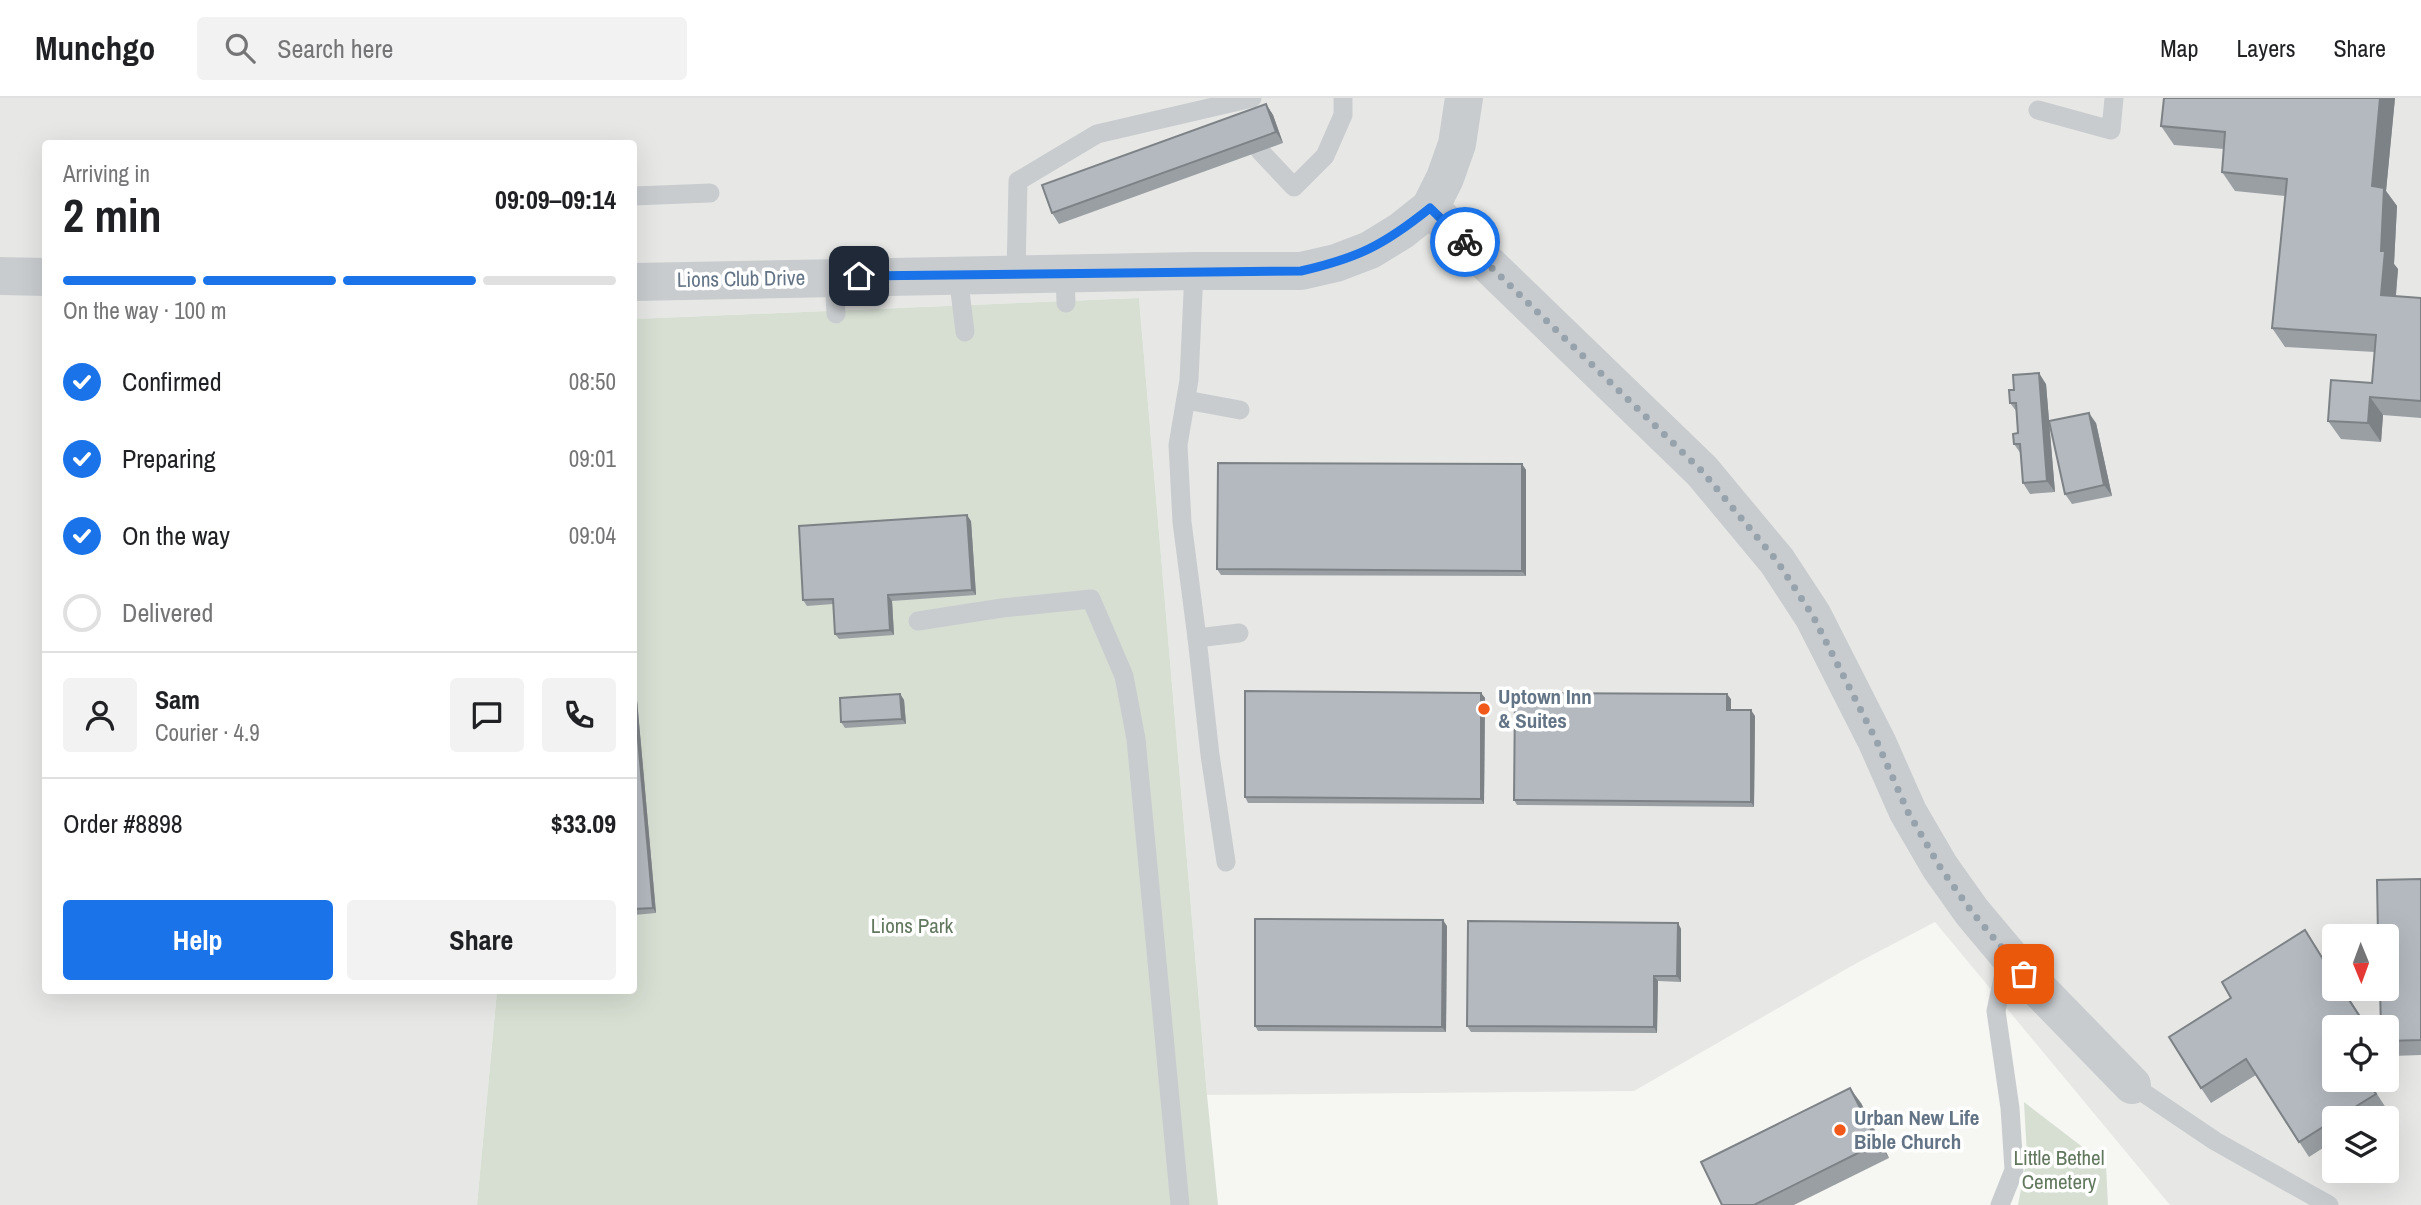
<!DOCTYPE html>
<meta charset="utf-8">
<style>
:root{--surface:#fff;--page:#f2f2f2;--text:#202124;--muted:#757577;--line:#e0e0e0;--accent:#1a73e8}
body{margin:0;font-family:"Archivo Narrow",sans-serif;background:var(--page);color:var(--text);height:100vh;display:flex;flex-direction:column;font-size:26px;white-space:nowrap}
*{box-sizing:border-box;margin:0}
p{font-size:23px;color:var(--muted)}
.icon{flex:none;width:38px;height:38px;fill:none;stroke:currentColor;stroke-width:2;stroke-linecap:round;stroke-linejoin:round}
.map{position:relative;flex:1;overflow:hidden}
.side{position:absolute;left:42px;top:42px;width:595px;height:854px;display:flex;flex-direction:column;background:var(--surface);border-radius:7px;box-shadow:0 7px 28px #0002}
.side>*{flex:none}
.needle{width:46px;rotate:179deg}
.fabs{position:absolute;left:2322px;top:826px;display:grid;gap:14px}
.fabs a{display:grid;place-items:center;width:77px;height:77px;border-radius:7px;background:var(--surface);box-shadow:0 7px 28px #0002;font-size:35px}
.pin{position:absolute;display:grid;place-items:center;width:60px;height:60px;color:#fff;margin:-30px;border-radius:14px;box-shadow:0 4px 10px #0006}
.courier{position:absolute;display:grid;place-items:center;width:70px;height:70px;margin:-35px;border:5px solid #1a73e8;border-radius:50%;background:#fff;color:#222;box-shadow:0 2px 9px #0007}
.overview em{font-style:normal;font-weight:700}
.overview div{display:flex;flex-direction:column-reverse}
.overview{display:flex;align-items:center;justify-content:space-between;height:119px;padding:0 21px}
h1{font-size:46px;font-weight:700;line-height:52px}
.bar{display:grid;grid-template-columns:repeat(4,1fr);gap:10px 7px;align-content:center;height:84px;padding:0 21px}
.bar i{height:9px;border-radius:5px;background:var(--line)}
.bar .selected{background:var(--accent)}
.bar p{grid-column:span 4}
.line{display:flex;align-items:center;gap:18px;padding:0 21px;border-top:2px solid var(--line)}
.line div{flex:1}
.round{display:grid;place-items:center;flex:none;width:74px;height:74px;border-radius:7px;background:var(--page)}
ol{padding:0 21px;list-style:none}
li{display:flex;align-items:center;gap:21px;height:77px}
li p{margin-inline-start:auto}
li .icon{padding:7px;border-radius:50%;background:var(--accent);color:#fff;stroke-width:4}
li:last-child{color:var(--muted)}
li i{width:38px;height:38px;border:4px solid var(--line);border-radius:50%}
.cta{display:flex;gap:14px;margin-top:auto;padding:14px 21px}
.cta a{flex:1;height:80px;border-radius:7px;background:var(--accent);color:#fff;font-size:28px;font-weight:700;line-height:80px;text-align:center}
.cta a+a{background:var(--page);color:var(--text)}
header{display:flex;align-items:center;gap:42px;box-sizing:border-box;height:98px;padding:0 35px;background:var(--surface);border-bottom:2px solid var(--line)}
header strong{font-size:33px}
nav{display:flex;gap:38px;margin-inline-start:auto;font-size:24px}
.search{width:490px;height:63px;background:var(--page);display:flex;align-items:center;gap:18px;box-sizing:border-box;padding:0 24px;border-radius:7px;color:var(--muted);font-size:26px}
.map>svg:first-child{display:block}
</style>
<header>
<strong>Munchgo</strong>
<div class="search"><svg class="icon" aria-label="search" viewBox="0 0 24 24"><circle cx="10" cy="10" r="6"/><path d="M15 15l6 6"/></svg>Search here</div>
<nav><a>Map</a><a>Layers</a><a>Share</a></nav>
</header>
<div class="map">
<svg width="2421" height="1107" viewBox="0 0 2421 1107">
<rect width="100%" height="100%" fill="#f6f7f3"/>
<!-- built -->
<path fill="#e7e8e6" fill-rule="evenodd" d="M0,0H2421V1107H2170L1935,824L1855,866L1634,993L1207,997L1139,200L634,221V46H46V892L497,893L477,1107H0ZM2334,838H2387V891H2334ZM2334,929H2387V982H2334ZM2334,1020H2387V1073H2334Z"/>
<!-- green -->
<g fill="#d7dfd3">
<path d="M1139,200L1207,997L1218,1107H477L497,893L634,892V221Z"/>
<path d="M2024,1004L2106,1067L2108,1107H2018L2027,1059Z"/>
</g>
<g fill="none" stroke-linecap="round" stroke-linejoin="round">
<!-- service -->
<g stroke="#c9cccf" stroke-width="19">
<path d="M2038,12L2111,32L2114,0"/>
<path d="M1256,28L1260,53L1294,89L1325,58L1343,17V0"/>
<path d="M634,98L710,95"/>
<path d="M1194,173L1189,282L1178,347L1182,424L1197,540"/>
<path d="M1065,175L1066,205"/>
<path d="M1016,176L1018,83L1097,36L1252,0"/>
<path d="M958,177L965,234"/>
<path d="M834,179L836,216"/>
<path d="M1186,302L1240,312"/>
<path d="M918,523L1002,510L1091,501L1124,578L1136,641L1180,1107"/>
<path d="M1226,764L1210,657L1197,540L1239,535"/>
<path d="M2132,987L2215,1043L2329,1107"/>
<path d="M2000,1107L2014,1072L2010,1010L1996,913L2008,857"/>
</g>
<!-- minor -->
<g stroke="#c9cccf" stroke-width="38">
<path d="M1430,110L1702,373L1777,463L1813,518L1877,644L1908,714L1940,769L1972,814L2024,876L2132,987"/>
<path d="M0,178L46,179"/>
<path d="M634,184L1194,173H1301L1336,165L1370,152L1401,133L1430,110L1445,80L1457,46L1464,0"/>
</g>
</g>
<!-- wall -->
<g fill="#9a9fa4">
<path d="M2164,0H2395L2386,93L2397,108L2394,166L2398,171L2396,198L2421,200V320L2383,317L2381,344L2341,341L2328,323L2372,285L2375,254L2285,249L2272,230L2285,98L2235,93L2222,74L2224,51L2174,47L2161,28Z"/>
<path d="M1266,6L1273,17L1283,45L1059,126L1052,115Z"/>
<path d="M2046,286L2049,323L2096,325L2112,398L2072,406L2065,396L2049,324L2055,394L2030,396L2023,385L2021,356L2014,346L2018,335L2017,314L2010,305L2014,292Z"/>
<path d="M1522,366L1526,372V478L1221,477L1217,471Z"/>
<path d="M971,423L976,497L892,503L894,537L839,541L835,536L833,506L807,508L803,502Z"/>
<path d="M1481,595L1485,600L1484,706L1248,705L1245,699Z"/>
<path d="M634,596L637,602L656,815L634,817Z"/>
<path d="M900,596L904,602L906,626L845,630L841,624Z"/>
<path d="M1731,601V612L1755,618L1754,709L1517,707L1514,702Z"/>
<path d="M2421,781V957L2392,958L2387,951V929Z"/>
<path d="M1678,825L1681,831V884L1658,883L1657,935L1471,934L1467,928Z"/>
<path d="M1447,828L1446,934L1258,933L1255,928Z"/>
<path d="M2315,847L2334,878V891H2343L2368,929H2334V982H2368L2386,1010L2371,1020H2334V1043L2309,1059L2256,977L2211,1005L2201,990Z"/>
<path d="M1861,1005L1889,1060L1794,1107H1722Z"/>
</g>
<!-- shaded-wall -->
<g fill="#7d8286">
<path d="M2380,0H2395L2386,93L2397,108L2394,166L2398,171L2394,216L2381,197V153L2372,88Z"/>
<path d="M1266,6L1273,17L1283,45L1276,34Z"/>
<path d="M2039,275L2046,286L2055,394L2047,383Z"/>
<path d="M2370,299L2383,317L2381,344L2368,325Z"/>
<path d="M2089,315L2096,325L2112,398L2104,387Z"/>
<path d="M1522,366L1526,372V478L1522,473Z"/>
<path d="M967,417L971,423L976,497L972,492Z"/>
<path d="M888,497L892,503L894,537L890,532Z"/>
<path d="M1481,595L1485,600L1484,706L1481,701Z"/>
<path d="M634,596L637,602L656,815L653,810Z"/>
<path d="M900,596L904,602L906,626L902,621Z"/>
<path d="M1727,596L1731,601V618L1727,612Z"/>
<path d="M1751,612L1755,618L1754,709L1751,704Z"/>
<path d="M1443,822L1447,828L1446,934L1442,929Z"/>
<path d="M1678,825L1681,831V884L1677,878Z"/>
<path d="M1654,878L1658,883L1657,935L1654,929Z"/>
<path d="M1850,990L1861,1005L1889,1060L1878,1045Z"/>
</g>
<!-- building -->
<g fill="#b3b9bf" stroke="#7d8286" stroke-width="2">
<path d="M2164,0H2380L2372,88L2384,90L2381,153H2385L2381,197L2421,200V303L2370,299L2368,325L2328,323L2331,282L2372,285L2376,237L2272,230L2287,81L2222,74L2225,34L2161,28Z"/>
<path d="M1266,6L1276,34L1052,115L1042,87Z"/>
<path d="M2039,275L2047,383L2023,385L2020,346H2014L2013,336L2018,335L2016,305H2010L2009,292H2014L2013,277Z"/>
<path d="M2089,315L2104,387L2065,396L2049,323Z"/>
<path d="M1218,365L1522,366V473L1217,471Z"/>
<path d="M967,417L972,492L888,497L890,532L835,536L833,501L803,502L799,428Z"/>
<path d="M1245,593L1481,595V701L1245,699Z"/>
<path d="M1515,595L1727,596V612H1751V704L1514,702Z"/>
<path d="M634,596L653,810L634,811Z"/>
<path d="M900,596L902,621L841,624L840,600Z"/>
<path d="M2421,781V942L2387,943V929H2381L2380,891H2387V838H2378L2377,782Z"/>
<path d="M1255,821L1443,822L1442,929L1255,928Z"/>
<path d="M1468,823L1678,825L1677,878H1654V929L1467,928Z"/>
<path d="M2305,832L2334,879V891H2342L2362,922L2351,929H2334V982H2367L2376,996L2337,1020H2334V1022L2299,1044L2246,961L2201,990L2169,939L2231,900L2222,884Z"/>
<path d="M1850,990L1878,1045L1754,1107H1722L1701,1064Z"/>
</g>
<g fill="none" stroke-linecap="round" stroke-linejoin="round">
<!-- done -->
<path stroke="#96a2ac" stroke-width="7" stroke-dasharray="0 12.6" d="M1465,144L1702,373L1777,463L1813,518L1877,644L1908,714L1940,769L1972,814L2024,876"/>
<!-- route -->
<path stroke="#1a73e8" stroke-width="9" d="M859,178L1301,173C1358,160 1384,147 1430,110L1465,144"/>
</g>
<!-- markers -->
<g fill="#f05919" stroke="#fff" stroke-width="2.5">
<circle cx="1484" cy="611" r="7"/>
<circle cx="1840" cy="1032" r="7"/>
</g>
<g text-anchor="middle" stroke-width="7" stroke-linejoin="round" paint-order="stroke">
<!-- street labels -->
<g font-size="21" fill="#637486" stroke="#fff">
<text transform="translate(741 181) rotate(-1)" y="7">Lions Club Drive</text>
</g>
<!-- poi labels -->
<g font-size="21" font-weight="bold" fill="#637486" stroke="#fff" text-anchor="start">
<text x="1498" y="606">Uptown Inn<tspan x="1498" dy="24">&amp; Suites</tspan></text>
<text x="1854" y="1027">Urban New Life<tspan x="1854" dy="24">Bible Church</tspan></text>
</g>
<!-- park labels -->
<g font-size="21" fill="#62785e" stroke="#fff">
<text x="912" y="835">Lions Park</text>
<text x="2059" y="1067">Little Bethel<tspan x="2059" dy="24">Cemetery</tspan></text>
</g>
</g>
</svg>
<div class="fabs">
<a><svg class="needle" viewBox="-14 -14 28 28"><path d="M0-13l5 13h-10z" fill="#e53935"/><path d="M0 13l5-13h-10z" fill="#757577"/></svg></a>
<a><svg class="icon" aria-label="locate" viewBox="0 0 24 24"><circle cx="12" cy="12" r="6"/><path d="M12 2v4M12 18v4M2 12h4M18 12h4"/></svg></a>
<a><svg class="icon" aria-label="layers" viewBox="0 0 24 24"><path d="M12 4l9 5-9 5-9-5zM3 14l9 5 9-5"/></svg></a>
</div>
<div class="pin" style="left:2024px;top:876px;background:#ea580c"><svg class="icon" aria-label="bag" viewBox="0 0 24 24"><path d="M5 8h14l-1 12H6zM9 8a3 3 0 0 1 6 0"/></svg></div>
<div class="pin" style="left:859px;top:178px;background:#1f2937"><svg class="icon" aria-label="home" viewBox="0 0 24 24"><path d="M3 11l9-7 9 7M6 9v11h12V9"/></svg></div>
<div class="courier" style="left:1465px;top:144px"><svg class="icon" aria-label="bike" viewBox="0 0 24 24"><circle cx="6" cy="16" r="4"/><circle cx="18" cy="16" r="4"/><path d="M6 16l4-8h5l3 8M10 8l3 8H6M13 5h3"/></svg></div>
<section class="side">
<div class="overview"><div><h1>2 min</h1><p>Arriving in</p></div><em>09:09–09:14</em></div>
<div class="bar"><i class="selected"></i><i class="selected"></i><i class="selected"></i><i></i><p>On the way · 100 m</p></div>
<ol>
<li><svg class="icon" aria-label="check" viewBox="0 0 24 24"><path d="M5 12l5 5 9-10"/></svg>Confirmed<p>08:50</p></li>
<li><svg class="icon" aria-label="check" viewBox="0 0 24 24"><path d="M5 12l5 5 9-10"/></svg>Preparing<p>09:01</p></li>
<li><svg class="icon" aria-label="check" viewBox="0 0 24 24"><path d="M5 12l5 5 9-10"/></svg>On the way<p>09:04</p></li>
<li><i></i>Delivered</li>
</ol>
<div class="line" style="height:126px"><a class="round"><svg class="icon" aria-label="person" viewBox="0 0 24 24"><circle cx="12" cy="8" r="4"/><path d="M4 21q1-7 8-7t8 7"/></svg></a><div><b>Sam</b><p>Courier · 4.9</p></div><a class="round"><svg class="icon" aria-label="chat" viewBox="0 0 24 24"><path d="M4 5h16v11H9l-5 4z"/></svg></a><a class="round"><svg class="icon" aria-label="phone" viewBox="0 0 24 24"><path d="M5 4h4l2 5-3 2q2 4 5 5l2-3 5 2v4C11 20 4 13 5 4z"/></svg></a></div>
<div class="line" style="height:91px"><div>Order #8898</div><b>$33.09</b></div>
<div class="cta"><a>Help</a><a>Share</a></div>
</section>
</div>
